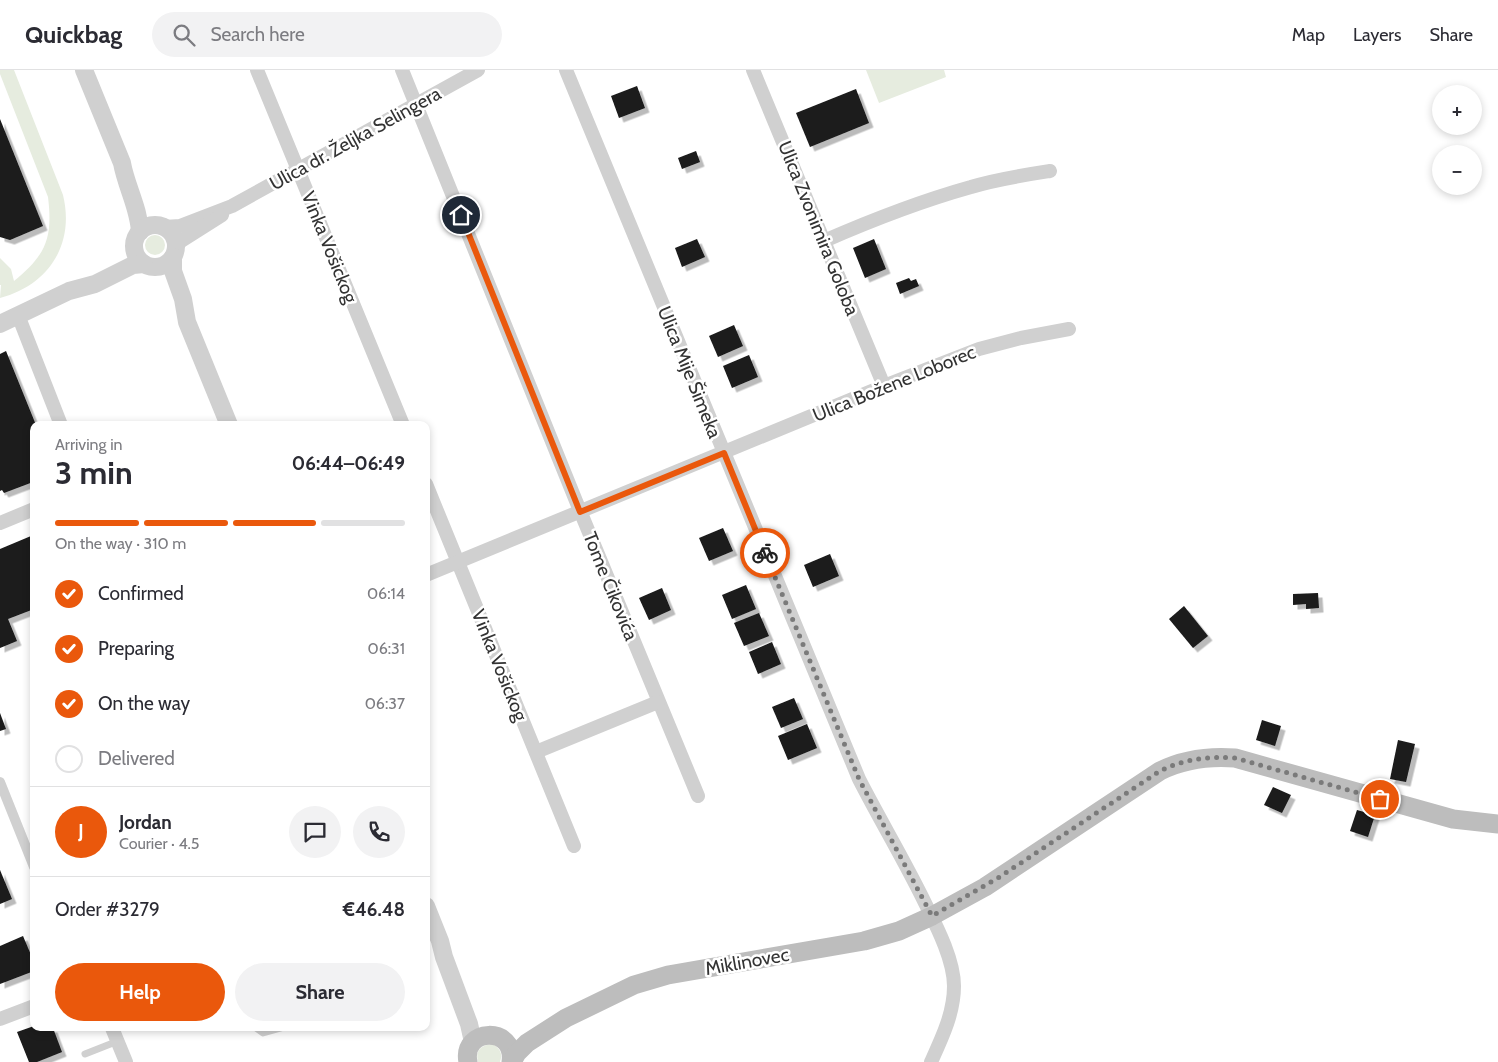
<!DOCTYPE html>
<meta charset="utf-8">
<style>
:root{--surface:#fff;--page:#f2f2f3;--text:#2b2b33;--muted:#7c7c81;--line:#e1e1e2;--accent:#ea580c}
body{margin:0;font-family:Cabin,sans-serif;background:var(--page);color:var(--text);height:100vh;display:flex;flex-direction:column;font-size:19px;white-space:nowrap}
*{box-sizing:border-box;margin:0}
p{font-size:16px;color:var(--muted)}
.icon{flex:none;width:28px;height:28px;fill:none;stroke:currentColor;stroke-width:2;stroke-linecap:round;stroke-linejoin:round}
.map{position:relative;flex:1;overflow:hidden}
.sheet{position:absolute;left:30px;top:351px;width:400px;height:610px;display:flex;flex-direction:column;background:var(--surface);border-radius:10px;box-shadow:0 2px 8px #0003}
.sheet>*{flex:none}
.fabs{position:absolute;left:1432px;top:15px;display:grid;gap:10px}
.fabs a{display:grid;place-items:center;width:50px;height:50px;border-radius:50%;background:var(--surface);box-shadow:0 2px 8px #0003;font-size:25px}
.pin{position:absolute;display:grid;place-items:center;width:42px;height:42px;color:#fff;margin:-21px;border:2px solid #fff;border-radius:50%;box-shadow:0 1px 5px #0007}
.courier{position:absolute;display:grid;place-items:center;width:50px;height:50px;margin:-25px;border:4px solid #ea580c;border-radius:50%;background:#fff;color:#222;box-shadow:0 1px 6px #0007}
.headline em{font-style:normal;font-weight:700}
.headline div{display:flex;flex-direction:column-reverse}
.headline{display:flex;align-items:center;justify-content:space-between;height:85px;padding:0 25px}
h1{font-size:32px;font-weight:700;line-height:38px}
.bar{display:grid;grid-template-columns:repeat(4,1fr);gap:8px 5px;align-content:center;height:60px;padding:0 25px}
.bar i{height:6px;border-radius:4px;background:var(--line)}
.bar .current{background:var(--accent)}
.bar p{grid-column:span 4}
.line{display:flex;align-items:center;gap:12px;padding:0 25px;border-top:1px solid var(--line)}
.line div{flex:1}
.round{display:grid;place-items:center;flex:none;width:52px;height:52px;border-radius:26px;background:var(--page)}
ol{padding:0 25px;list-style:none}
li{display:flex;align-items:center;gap:15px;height:55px}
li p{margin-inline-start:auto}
li .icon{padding:5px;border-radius:50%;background:var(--accent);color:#fff;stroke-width:4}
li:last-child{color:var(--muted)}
li i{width:28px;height:28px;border:2px solid var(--line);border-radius:50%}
.action{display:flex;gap:10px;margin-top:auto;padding:10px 25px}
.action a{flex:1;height:58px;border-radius:30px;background:var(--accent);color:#fff;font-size:20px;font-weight:700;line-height:58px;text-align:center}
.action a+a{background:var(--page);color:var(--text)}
header{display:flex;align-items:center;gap:30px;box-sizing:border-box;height:70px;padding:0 25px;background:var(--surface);border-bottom:1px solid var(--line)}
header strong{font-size:24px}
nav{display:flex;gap:28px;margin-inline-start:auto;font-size:18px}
.search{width:350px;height:45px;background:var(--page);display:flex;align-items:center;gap:12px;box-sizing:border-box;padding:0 18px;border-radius:28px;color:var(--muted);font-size:19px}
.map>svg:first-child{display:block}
</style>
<header>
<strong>Quickbag</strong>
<div class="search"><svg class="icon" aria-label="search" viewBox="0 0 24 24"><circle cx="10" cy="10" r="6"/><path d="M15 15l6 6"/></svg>Search here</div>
<nav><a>Map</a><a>Layers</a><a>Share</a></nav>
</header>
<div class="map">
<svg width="1498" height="992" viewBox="0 0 1498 992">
<defs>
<filter id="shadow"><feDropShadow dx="4.5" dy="4.5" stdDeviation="0" flood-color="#0004"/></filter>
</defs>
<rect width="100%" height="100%" fill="#fff"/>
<!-- green -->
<g fill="#e6ecdf">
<path d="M0,0H14L63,125C75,174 49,215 0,228L1,215H0V188L11,199L14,211C46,185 53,168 48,127L0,4Z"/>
<path d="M866,0H944L946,7L879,33Z"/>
<circle cx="155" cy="175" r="10"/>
<path d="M493,974C500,979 503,983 500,992H478C475,980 481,975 493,974Z"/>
</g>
<!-- building -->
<g fill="#1a1a1a" filter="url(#shadow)">
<path d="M637,16L645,38L619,48L611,26Z"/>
<path d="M856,19L869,53L810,77L796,43Z"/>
<path d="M0,49L43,156L10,170L0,167Z"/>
<path d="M696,81L700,92L682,99L678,88Z"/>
<path d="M697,169L705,187L682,197L675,178Z"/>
<path d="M874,169L886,199L865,208L853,178Z"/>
<path d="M909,208L911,211L916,209L919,216L900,224L896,213Z"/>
<path d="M734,255L743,276L718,287L709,266Z"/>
<path d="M6,281L36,355H34L33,412L4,423L2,420L0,421V284Z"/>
<path d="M749,285L758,307L732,318L723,296Z"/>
<path d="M723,458L733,481L709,491L699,468Z"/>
<path d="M31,466L34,474V539L8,549L17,571L0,578V479Z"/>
<path d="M830,484L839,506L813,517L804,495Z"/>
<path d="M746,515L756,539L732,549L722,525Z"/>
<path d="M662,518L671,540L649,550L639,528Z"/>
<path d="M1318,523L1319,538L1306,539V534L1293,535V524Z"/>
<path d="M1184,536L1208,566L1193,578L1169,549Z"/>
<path d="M759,543L769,566L744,576L734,553Z"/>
<path d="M772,572L781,594L758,604L749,582Z"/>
<path d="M794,628L803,649L781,658L772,637Z"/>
<path d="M0,643L6,659L0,661Z"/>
<path d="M1262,650L1281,656L1275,676L1256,670Z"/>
<path d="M807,654L817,678L788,690L778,666Z"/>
<path d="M1398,670L1415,674L1406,712L1390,709Z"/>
<path d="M1273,717L1291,725L1282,743L1264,735Z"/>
<path d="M1357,740L1375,745L1368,767L1350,761Z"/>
<path d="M0,800L12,829L0,834Z"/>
<path d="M23,866L34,892V901L0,914V876Z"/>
<path d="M34,956V958H53L62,982L37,992H29L17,962Z"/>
</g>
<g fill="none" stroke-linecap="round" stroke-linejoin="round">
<!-- service -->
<g stroke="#d0d0d0" stroke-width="7">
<path d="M256,958L263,963L281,958"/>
<path d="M85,984L118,971"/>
</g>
<!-- pedestrian -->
<path stroke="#d0d0d0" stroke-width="10" d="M0,712L34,797"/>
<!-- minor -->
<g stroke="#d0d0d0" stroke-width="14">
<path d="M257,0L403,355"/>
<path d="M402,0L576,431L698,726"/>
<path d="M566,0L859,709C881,752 906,793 927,837C938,859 954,891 954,916C954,943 942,968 931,992"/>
<path d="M753,0L884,316"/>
<path d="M164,157L180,156L232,136L478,0"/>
<path d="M824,171C872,150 921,131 971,117C997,109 1024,105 1050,101"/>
<path d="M176,177L181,171L222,145"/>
<path d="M18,245L61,355"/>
<path d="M426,414L574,776"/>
<path d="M0,453L34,439"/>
<path d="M426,505L884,316L979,279L1021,268L1069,259"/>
<path d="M536,682L658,632"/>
<path d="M0,949L34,936"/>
<path d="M112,958L126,992"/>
</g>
<!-- tertiary -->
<g stroke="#d0d0d0" stroke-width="18">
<path d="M84,0L122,93C126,116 139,138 140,162"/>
<circle cx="155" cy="176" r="21"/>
<path d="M173,187V201L183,229L187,252L229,355"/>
<path d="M0,254L69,221L95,214L133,195L144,194"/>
<path d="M426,836L440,871L444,887L469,954L473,972"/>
</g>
<!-- secondary -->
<g stroke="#bdbdbd" stroke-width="19">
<path d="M468,992C461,958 516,955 511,992"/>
<path d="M512,992L517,983L527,973L566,948L634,915L668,905L864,871L899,861L932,846L985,817L1160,701C1184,689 1208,686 1235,688L1453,749L1498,754"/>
</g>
</g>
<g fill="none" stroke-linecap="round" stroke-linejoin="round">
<!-- done -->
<path stroke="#7a7a7a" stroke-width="5" stroke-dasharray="0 9" d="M765,483L859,709L932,846L998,808L1160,701C1184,689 1208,686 1235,688L1380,729"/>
<!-- route -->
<path stroke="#ea580c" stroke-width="6" d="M461,145L580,442L724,383L765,483"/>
</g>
<g text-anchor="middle" stroke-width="5" stroke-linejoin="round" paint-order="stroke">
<!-- street labels -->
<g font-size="19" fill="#333" stroke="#fff">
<text transform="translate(355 68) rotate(-29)" y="7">Ulica dr. Željka Selingera</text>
<text transform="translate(819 158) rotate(68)" y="7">Ulica Zvonimira Goloba</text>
<text transform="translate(330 177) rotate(68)" y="7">Vinka Vošickog</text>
<text transform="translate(690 302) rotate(68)" y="7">Ulica Mije Šimeka</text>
<text transform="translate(894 313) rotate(-22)" y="7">Ulica Božene Loborec</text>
<text transform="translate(611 516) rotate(68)" y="7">Tome Čikovića</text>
<text transform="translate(500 595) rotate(68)" y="7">Vinka Vošickog</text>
<text transform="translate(747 891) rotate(-10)" y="7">Miklinovec</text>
</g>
</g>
</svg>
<div class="fabs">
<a>+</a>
<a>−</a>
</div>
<div class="pin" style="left:1380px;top:729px;background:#ea580c"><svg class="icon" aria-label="bag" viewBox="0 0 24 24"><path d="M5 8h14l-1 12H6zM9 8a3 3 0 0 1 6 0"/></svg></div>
<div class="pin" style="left:461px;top:145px;background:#1f2937"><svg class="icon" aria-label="home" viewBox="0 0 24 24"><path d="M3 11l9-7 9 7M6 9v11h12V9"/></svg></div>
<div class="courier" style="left:765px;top:483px"><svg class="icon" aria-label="bike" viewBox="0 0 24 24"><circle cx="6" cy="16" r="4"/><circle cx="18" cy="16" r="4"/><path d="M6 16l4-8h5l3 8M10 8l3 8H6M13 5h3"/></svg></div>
<section class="sheet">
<div class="headline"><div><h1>3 min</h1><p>Arriving in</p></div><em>06:44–06:49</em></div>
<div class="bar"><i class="current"></i><i class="current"></i><i class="current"></i><i></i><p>On the way · 310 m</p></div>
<ol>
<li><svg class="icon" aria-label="check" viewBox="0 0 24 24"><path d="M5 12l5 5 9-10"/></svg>Confirmed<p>06:14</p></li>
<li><svg class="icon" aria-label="check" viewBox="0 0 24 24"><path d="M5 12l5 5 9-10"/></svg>Preparing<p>06:31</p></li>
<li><svg class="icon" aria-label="check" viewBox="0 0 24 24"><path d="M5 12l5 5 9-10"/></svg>On the way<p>06:37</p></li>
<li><i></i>Delivered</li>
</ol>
<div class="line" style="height:90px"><b class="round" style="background:var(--accent);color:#fff">J</b><div><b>Jordan</b><p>Courier · 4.5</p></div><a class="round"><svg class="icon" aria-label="chat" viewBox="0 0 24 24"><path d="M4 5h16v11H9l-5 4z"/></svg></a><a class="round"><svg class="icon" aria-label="phone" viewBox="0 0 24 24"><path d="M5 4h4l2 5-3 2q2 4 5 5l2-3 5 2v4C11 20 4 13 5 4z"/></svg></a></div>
<div class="line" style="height:65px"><div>Order #3279</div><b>€46.48</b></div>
<div class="action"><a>Help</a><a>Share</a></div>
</section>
</div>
